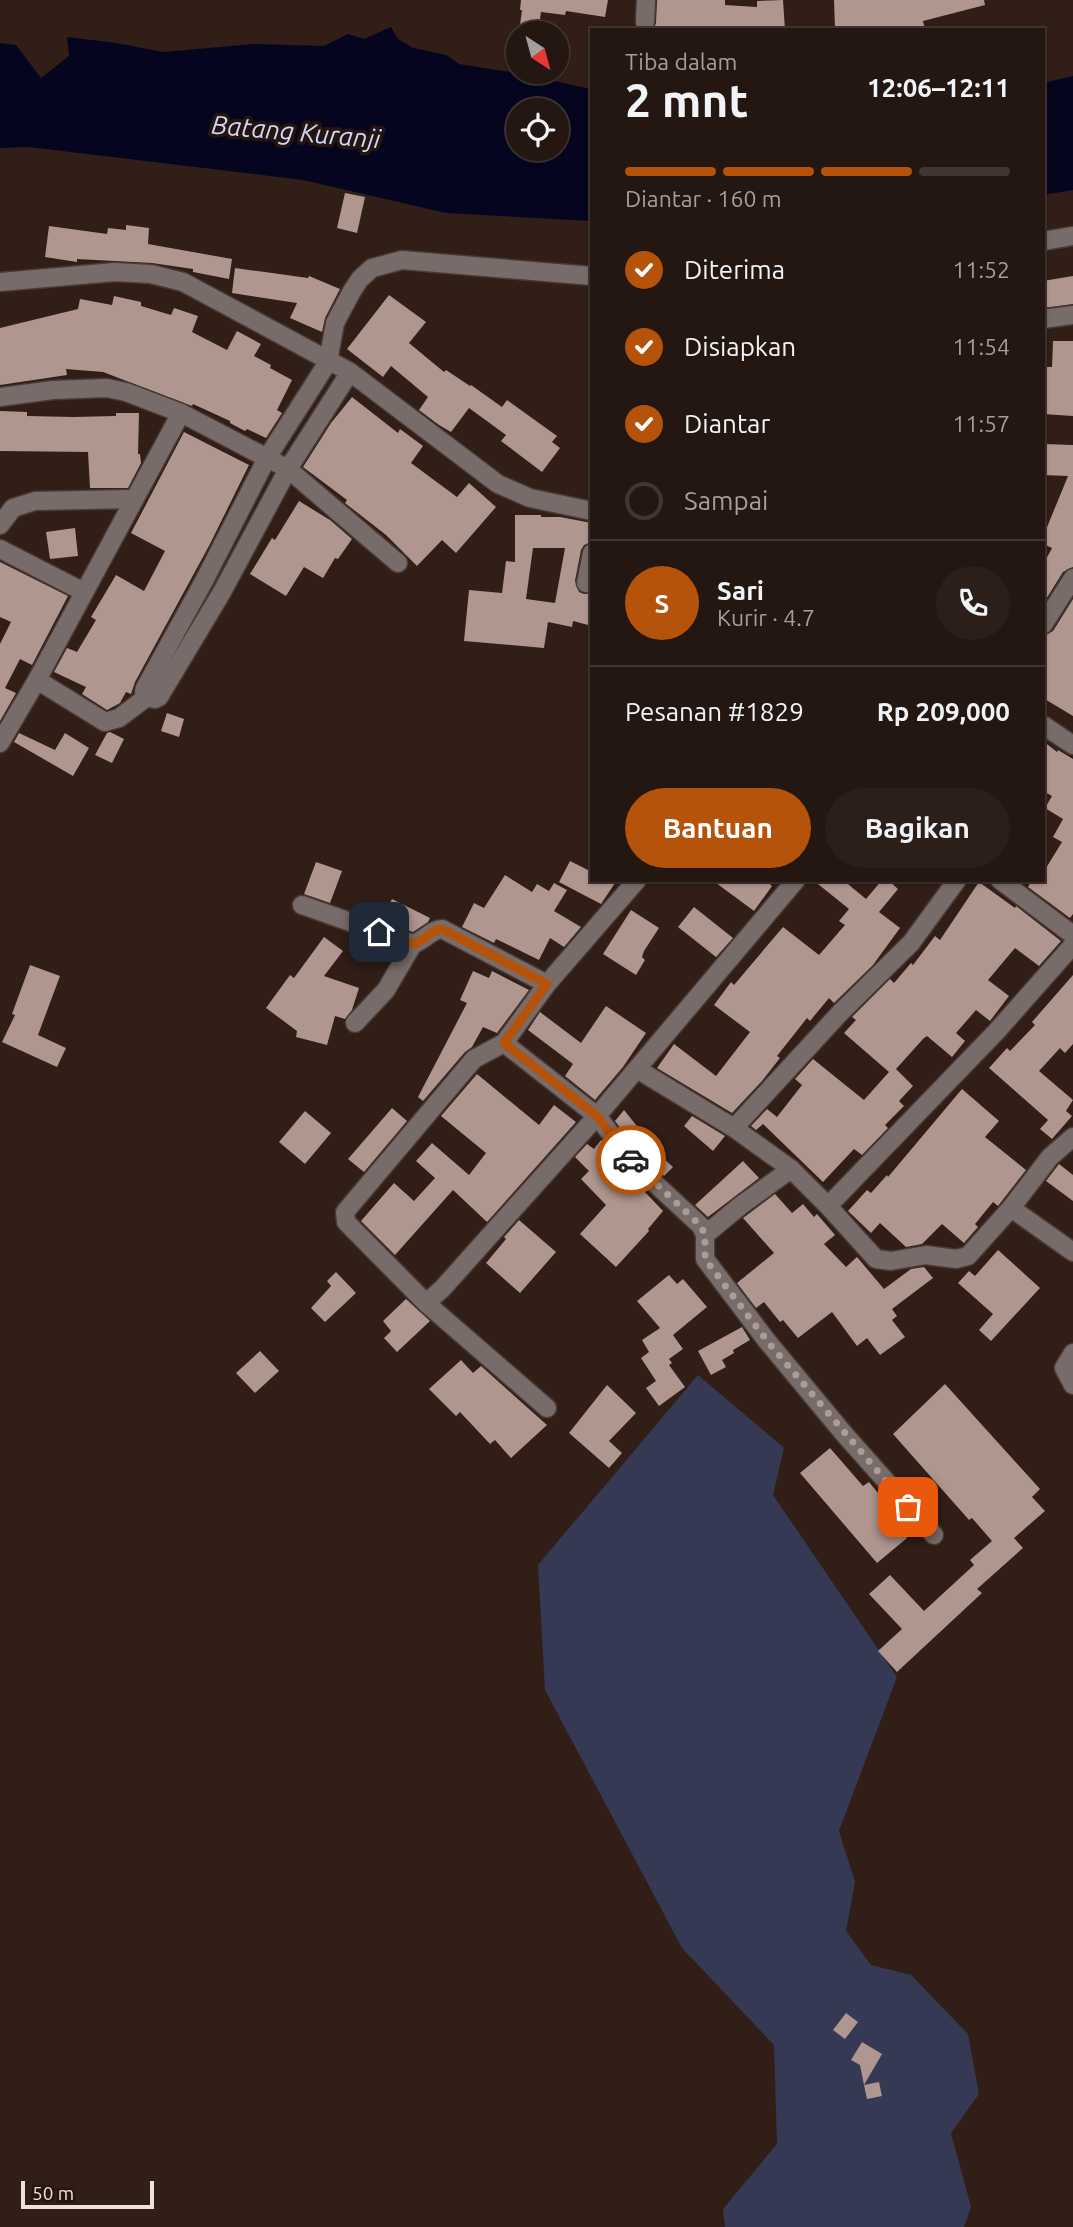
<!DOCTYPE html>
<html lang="id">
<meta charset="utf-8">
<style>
:root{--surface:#241611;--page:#2c1f1a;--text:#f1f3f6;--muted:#a39f9f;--line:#413531;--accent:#b45309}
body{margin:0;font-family:Ubuntu,sans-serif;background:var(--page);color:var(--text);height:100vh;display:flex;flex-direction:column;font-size:26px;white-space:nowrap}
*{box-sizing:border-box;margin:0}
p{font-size:23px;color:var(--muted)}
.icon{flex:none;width:38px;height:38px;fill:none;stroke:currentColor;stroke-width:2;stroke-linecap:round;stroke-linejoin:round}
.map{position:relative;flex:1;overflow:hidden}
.sheet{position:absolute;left:590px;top:28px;width:455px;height:854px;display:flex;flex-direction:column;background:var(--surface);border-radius:0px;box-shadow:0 2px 5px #0004,0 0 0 2px var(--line)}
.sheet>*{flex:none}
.needle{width:46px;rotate:144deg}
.controls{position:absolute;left:506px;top:21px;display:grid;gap:14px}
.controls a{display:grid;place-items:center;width:63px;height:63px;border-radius:50%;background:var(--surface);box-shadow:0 2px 5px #0004,0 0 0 2px var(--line);font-size:35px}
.scale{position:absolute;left:21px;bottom:18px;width:133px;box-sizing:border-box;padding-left:7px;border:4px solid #efe1dd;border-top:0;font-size:19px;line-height:24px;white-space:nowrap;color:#efe1dd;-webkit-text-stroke:5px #26150e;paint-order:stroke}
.pin{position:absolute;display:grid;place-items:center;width:60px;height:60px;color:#fff;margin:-30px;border-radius:14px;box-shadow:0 4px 10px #0006}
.courier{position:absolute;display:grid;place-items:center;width:70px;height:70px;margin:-35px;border:5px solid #b45309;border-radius:50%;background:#fff;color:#222;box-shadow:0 2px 9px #0007}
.headline em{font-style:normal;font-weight:700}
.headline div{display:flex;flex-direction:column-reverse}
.headline{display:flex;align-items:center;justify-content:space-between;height:119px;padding:0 35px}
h1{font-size:46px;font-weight:700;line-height:52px}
.bar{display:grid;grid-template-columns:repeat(4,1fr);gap:10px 7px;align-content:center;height:84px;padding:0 35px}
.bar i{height:9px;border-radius:5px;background:var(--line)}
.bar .current{background:var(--accent)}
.bar p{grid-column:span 4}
.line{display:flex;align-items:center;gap:18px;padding:0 35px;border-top:2px solid var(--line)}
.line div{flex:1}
.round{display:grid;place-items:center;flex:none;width:74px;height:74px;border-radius:37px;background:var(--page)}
ol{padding:0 35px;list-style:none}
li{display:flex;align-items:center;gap:21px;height:77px}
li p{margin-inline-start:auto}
li .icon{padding:7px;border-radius:50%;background:var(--accent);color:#fff;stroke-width:4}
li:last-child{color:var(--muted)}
li i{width:38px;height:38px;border:4px solid var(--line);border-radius:50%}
.cta{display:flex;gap:14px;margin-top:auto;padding:14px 35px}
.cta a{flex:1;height:80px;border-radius:42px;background:var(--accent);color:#fff;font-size:28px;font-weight:700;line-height:80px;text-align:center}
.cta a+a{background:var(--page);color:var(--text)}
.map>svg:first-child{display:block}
</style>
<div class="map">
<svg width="1073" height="2227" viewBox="0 0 1073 2227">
<rect width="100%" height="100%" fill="#301e17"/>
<!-- green -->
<path fill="#363953" d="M698,1375L784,1448L773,1495L897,1677L839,1831L855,1882L846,1931L871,1965L911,1975L968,2034L979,2094L951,2133L971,2207L964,2227H725L723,2209L777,2144L774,2045L682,1948L545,1690L538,1565Z"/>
<!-- water -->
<g fill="#06051f" fill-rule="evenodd">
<path d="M391,27L398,39L413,48L446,55L459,64L522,74L591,89V221L446,213L303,180L29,147L0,148V43L16,45L41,78L69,56L67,37L116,43L163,52L254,44L324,46L348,34L364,39ZM518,110H556V149H518Z"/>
<path d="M1073,76V190L1043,195V83Z"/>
</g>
<!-- building -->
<g fill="#af968e" fill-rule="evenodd">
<path d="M521,0H608L605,17L566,11L565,15L541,12L538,33H519L522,10H520Z"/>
<path d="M657,0H725V5L757,7V1L783,0L785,30L722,26L721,30H653L656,23Z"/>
<path d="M834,0H984L985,5L923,21L925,30H869V27L835,29Z"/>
<path d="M345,193L365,197L357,233L337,228Z"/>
<path d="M126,225L149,228L148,244L232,259L229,279L193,272V269L152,263L77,259V262L45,257L49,226L107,234L108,228L126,230Z"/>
<path d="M235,268L308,278L309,276L340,289L325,318L322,332L290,318L297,303L232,293Z"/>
<path d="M1073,276V304L1043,308V281Z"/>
<path d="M389,295L426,322L409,343L444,372L446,370L470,386L471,385L502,407L507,400L557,436L552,442L560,448L542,472L501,441L506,435L469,408L451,432L439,425L419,410L428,397L391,366L383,377L347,349Z"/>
<path d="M114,296L141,302V306L171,315L174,308L198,316L192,332L227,350L237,331L261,344L254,356L271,365L270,368L292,380L277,410L282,413L266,438L247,429L245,431L230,423V421L193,404L192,406L103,372L66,369L67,375L0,385V328L78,309L80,299L112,305Z"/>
<path d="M1053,341H1073V416L1043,414V367H1052Z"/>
<path d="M352,397L398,433L400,429L423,446L411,463L457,497L469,483L496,507L456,553L442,540L417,566L386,535L345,503L347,500L303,467L331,423Z"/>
<path d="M0,411L27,412V416L73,417L116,416V413H139L138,454H140L141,463L128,488H90L88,452L0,451Z"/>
<path d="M184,432L249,465L210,544L135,682L131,694L126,692L120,703L107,710L82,694L86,687L54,672L67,648L77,652L96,620L91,617L116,575L144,591L165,551L131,533Z"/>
<path d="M1044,444L1073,445V567L1063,572L1043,604V565L1052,548L1043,544V537L1068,476L1043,475Z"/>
<path d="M299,501L330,520L352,539L338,559L335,558L323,578L304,567L286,596L250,574L272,538L275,540Z"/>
<path d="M515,515H541V517H560L592,523V542L584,545L581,550L575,581L579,592L584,594L592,593V626L573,621L572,627L548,622L544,648L464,641L469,590L502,593L506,561L515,562ZM533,548H565L555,603L526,599Z"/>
<path d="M75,528L78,556L50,559L46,532Z"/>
<path d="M0,562L68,596L32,665L20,659L5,688L16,693L0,721V644L11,622L0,617Z"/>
<path d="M1073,599V716L1043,698V636L1053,631Z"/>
<path d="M167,713L184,719L179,737L161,731Z"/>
<path d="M110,732L124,739L112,763L95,755L107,733Z"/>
<path d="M19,733L55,750L65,733L89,748L73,776L14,742Z"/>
<path d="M1043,741L1057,752L1058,750L1073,759V914L1070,918L1028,887L1032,880H1043V873L1062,842L1053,837L1063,819L1045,808L1052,796L1043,791Z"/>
<path d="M570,861L592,872V880H617L601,904L559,882Z"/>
<path d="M316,862L342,871L330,903L304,894Z"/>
<path d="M505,875L532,892L537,884L549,891L554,883L567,890L554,911L581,927L564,947L550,938L539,960L496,939L494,943L462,927L474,903L484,908Z"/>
<path d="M712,880H765L772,886L754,911Z"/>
<path d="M813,880H843L866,899L882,880H888L898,889L879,912L900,928L873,965L834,1003L829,998L810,1021L807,1018L777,1056L780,1058L762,1081L732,1113L657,1068L674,1044L716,1076L750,1032L714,1005L731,982L734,985L783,927L819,955L845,925L839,921L849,909Z"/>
<path d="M979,882L1015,908L1016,906L1061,941L1039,966L1015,948L988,980L1009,996L990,1021L976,1010L956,1033L965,1041L952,1057L927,1036L923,1039L896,1069L913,1086L899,1101L904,1106L885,1125L888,1128L862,1155L854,1149L823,1182L763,1124L756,1130L751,1126L767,1109L777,1117L802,1085L795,1079L813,1059L864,1100L889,1072L844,1033L856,1020L852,1017L890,979L894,983L911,963L913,965L935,936L940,940Z"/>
<path d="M392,899L430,918L428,922L413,932L381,921Z"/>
<path d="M694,907L733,938L716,957L678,927Z"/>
<path d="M631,910L659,928L644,951L642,957L645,960L636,975L603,954Z"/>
<path d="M324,937L343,951L324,976L359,988L352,1010L345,1019L335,1016L327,1045L296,1037L297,1031L266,1008L290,975L294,978Z"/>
<path d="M30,965L60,976L38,1035L66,1048L57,1067L2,1042L15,1015L12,1014Z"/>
<path d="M473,971L489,978L492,971L529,990L497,1033L483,1027L472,1047L465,1052L423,1101L418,1097L467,1003L460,1000Z"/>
<path d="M1073,975V1044L1065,1053L1060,1048L1039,1071L1073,1100L1066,1111L1072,1116L1052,1139L1040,1129L1048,1120L989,1068L1007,1048L1010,1051L1035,1025L1032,1022Z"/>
<path d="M606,1006L646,1033L623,1067L595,1100L565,1076L573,1064L528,1030L540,1012L581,1043Z"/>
<path d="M477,1074L539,1125L554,1105L576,1122L487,1222L453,1190L395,1255L361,1221L394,1183L414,1201L435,1178L416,1161L432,1143L469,1175L486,1153L441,1116Z"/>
<path d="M962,1089L999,1121L985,1137L1026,1170L998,1206L993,1202L975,1224L978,1227L964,1243L942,1224L922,1244L906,1247L880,1223L871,1233L848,1211L867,1190L871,1193L887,1175L888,1177Z"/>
<path d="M392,1108L407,1121L364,1172L348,1159Z"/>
<path d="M624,1110L644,1135L641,1138L673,1167L664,1176L643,1157L615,1121Z"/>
<path d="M305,1111L331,1133L305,1164L279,1142Z"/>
<path d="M692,1116L725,1136L713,1151L684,1126Z"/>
<path d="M601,1140L626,1172L663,1211L648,1229L649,1231L616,1267L580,1234L606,1205L581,1179L589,1171L575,1157L587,1144L594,1149Z"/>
<path d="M743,1161L759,1178L708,1217L695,1205Z"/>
<path d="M1059,1164L1073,1175V1201L1046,1181Z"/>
<path d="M775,1194L792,1213L803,1204L814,1217L817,1214L835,1235L824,1244L846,1267L857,1257L884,1289L911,1269L924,1267L933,1278L892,1309L897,1316L892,1320L905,1337L880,1355L867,1338L857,1346L832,1312L798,1338L783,1320L780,1322L764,1302L756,1308L737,1283L774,1253L743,1218Z"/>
<path d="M519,1220L556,1252L520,1293L486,1263L506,1239L504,1237Z"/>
<path d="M998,1250L1040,1288L991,1341L979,1330L993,1314L958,1283L969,1271L975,1276Z"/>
<path d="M336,1272L356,1293L325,1322L311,1308L331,1286L327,1281Z"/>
<path d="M669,1275L677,1284L683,1279L707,1307L673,1335L683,1349L669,1359L672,1363L669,1365L685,1387L659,1406L646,1388L656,1381L641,1358L649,1352L642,1340L660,1328L637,1301Z"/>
<path d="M406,1299L430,1321L397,1352L384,1338L391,1331L383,1321Z"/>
<path d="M742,1327L750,1340L733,1350L734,1353L722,1360L726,1367L711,1375L698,1351Z"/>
<path d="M260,1351L279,1371L255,1393L236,1373Z"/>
<path d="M461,1360L473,1373L481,1366L547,1425L511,1458L495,1440L490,1444L460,1412L456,1416L429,1389Z"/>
<path d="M945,1384L1040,1489L1032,1497L1045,1511L1014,1538L1023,1548L977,1589L982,1593L897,1672L878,1651L902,1629L869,1594L890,1575L924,1611L974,1565L970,1560L992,1541L972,1518L969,1520L893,1434Z"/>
<path d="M607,1385L636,1413L609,1441L622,1453L609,1468L569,1433Z"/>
<path d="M830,1448L863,1486L869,1482L883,1499L878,1504L907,1538L877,1563L800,1473Z"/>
<path d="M846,2013L858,2022L845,2039L833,2030Z"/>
<path d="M862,2042L882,2054L864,2085L860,2065L851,2060Z"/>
<path d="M879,2082L882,2096L867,2099L864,2085Z"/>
</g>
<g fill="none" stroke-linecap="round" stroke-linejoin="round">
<!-- minor casing -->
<g stroke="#4b3933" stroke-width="21">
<g id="minor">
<path d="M645,22L646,0"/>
<path d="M1043,241L1073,236"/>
<path d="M0,282L115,272L151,274L183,282L350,372L498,484L530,498L592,511"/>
<path d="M1043,319L1073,315"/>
<path d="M0,397L53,390L107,388L126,392L181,413L288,469L398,563"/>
<path d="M0,525L13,508L35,501L133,499"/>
<path d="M0,549L84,592"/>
<path d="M586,583L592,553"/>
<path d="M1043,625L1073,578"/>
<path d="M37,680L105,722L119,718L147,697L155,699L159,697L222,592L288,469L350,372"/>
<path d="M147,697L144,692L145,688L204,581L267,458L328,362L335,323L352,291L360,279L372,268L402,260L592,276"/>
<path d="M1043,725L1073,745"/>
<path d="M0,743L37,680L181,413"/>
<path d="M1000,880L1073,935"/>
<path d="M302,905L413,944C424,941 430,930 442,929L547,984"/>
<path d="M355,1023L386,990L413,944"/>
<path d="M504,1043L597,1116L635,1165L701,1226L705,1235V1259L767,1341L845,1435L934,1535"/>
<path d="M637,1069L734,1128L791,1169L828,1206L876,1259L891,1261L926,1255L956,1259L968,1256L1011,1208L1050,1157L1073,1137"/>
<path d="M734,1128L840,1013L911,943L957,880"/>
<path d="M828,1206L996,1032L1073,945"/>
<path d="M1011,1208L1073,1252"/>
<path d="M705,1235L740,1206L791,1169"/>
<path d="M426,1303L346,1222L345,1212L474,1059L504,1043L547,984L637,880"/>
<path d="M1073,1353L1064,1368L1073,1385"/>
<path d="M547,1408L426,1303L442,1289L597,1116L796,880"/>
</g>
</g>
<!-- minor -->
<use href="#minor" stroke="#776c69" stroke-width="18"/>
</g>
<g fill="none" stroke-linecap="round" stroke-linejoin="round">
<!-- done -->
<path stroke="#ac9d98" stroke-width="7" stroke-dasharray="0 12.6" d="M631,1160L701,1226L705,1235V1259L768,1342L908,1507"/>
<!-- route -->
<path stroke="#b45309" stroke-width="9" d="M379,932L413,944C424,942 430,930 442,929L547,984L504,1043L597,1116L631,1160"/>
</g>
<g text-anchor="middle" stroke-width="7" stroke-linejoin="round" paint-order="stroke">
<!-- water labels -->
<g font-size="26" font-style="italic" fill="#d1d6fb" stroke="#26150e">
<text transform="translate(296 132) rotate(5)" y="9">Batang Kuranji</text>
</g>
</g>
</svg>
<div class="controls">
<a><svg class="needle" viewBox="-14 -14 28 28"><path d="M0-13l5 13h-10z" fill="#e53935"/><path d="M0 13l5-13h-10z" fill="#a39f9f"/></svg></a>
<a><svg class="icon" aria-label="locate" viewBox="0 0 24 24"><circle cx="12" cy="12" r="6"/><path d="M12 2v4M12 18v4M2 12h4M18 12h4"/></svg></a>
</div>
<div class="scale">50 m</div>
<div class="pin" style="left:908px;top:1507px;background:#ea580c"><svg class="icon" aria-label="bag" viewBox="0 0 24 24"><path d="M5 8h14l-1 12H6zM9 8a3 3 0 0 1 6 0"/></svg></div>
<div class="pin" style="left:379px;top:932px;background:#1f2937"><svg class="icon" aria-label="home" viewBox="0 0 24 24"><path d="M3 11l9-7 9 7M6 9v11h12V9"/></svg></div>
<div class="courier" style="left:631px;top:1160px"><svg class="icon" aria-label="car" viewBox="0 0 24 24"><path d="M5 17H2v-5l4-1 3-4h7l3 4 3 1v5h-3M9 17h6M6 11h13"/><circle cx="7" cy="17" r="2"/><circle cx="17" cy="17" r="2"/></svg></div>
<section class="sheet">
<div class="headline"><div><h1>2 mnt</h1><p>Tiba dalam</p></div><em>12:06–12:11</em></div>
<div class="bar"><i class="current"></i><i class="current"></i><i class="current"></i><i></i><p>Diantar · 160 m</p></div>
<ol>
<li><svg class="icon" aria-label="check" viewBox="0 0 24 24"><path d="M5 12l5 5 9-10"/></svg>Diterima<p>11:52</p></li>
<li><svg class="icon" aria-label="check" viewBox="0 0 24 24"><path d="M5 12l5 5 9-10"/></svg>Disiapkan<p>11:54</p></li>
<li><svg class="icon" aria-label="check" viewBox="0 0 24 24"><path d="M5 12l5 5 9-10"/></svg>Diantar<p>11:57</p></li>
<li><i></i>Sampai</li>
</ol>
<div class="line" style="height:126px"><b class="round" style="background:var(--accent);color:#fff">S</b><div><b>Sari</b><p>Kurir · 4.7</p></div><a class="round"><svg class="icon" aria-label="phone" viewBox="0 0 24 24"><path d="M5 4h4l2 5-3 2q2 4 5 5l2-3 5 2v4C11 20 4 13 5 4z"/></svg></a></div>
<div class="line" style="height:91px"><div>Pesanan #1829</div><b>Rp 209,000</b></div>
<div class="cta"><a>Bantuan</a><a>Bagikan</a></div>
</section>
</div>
